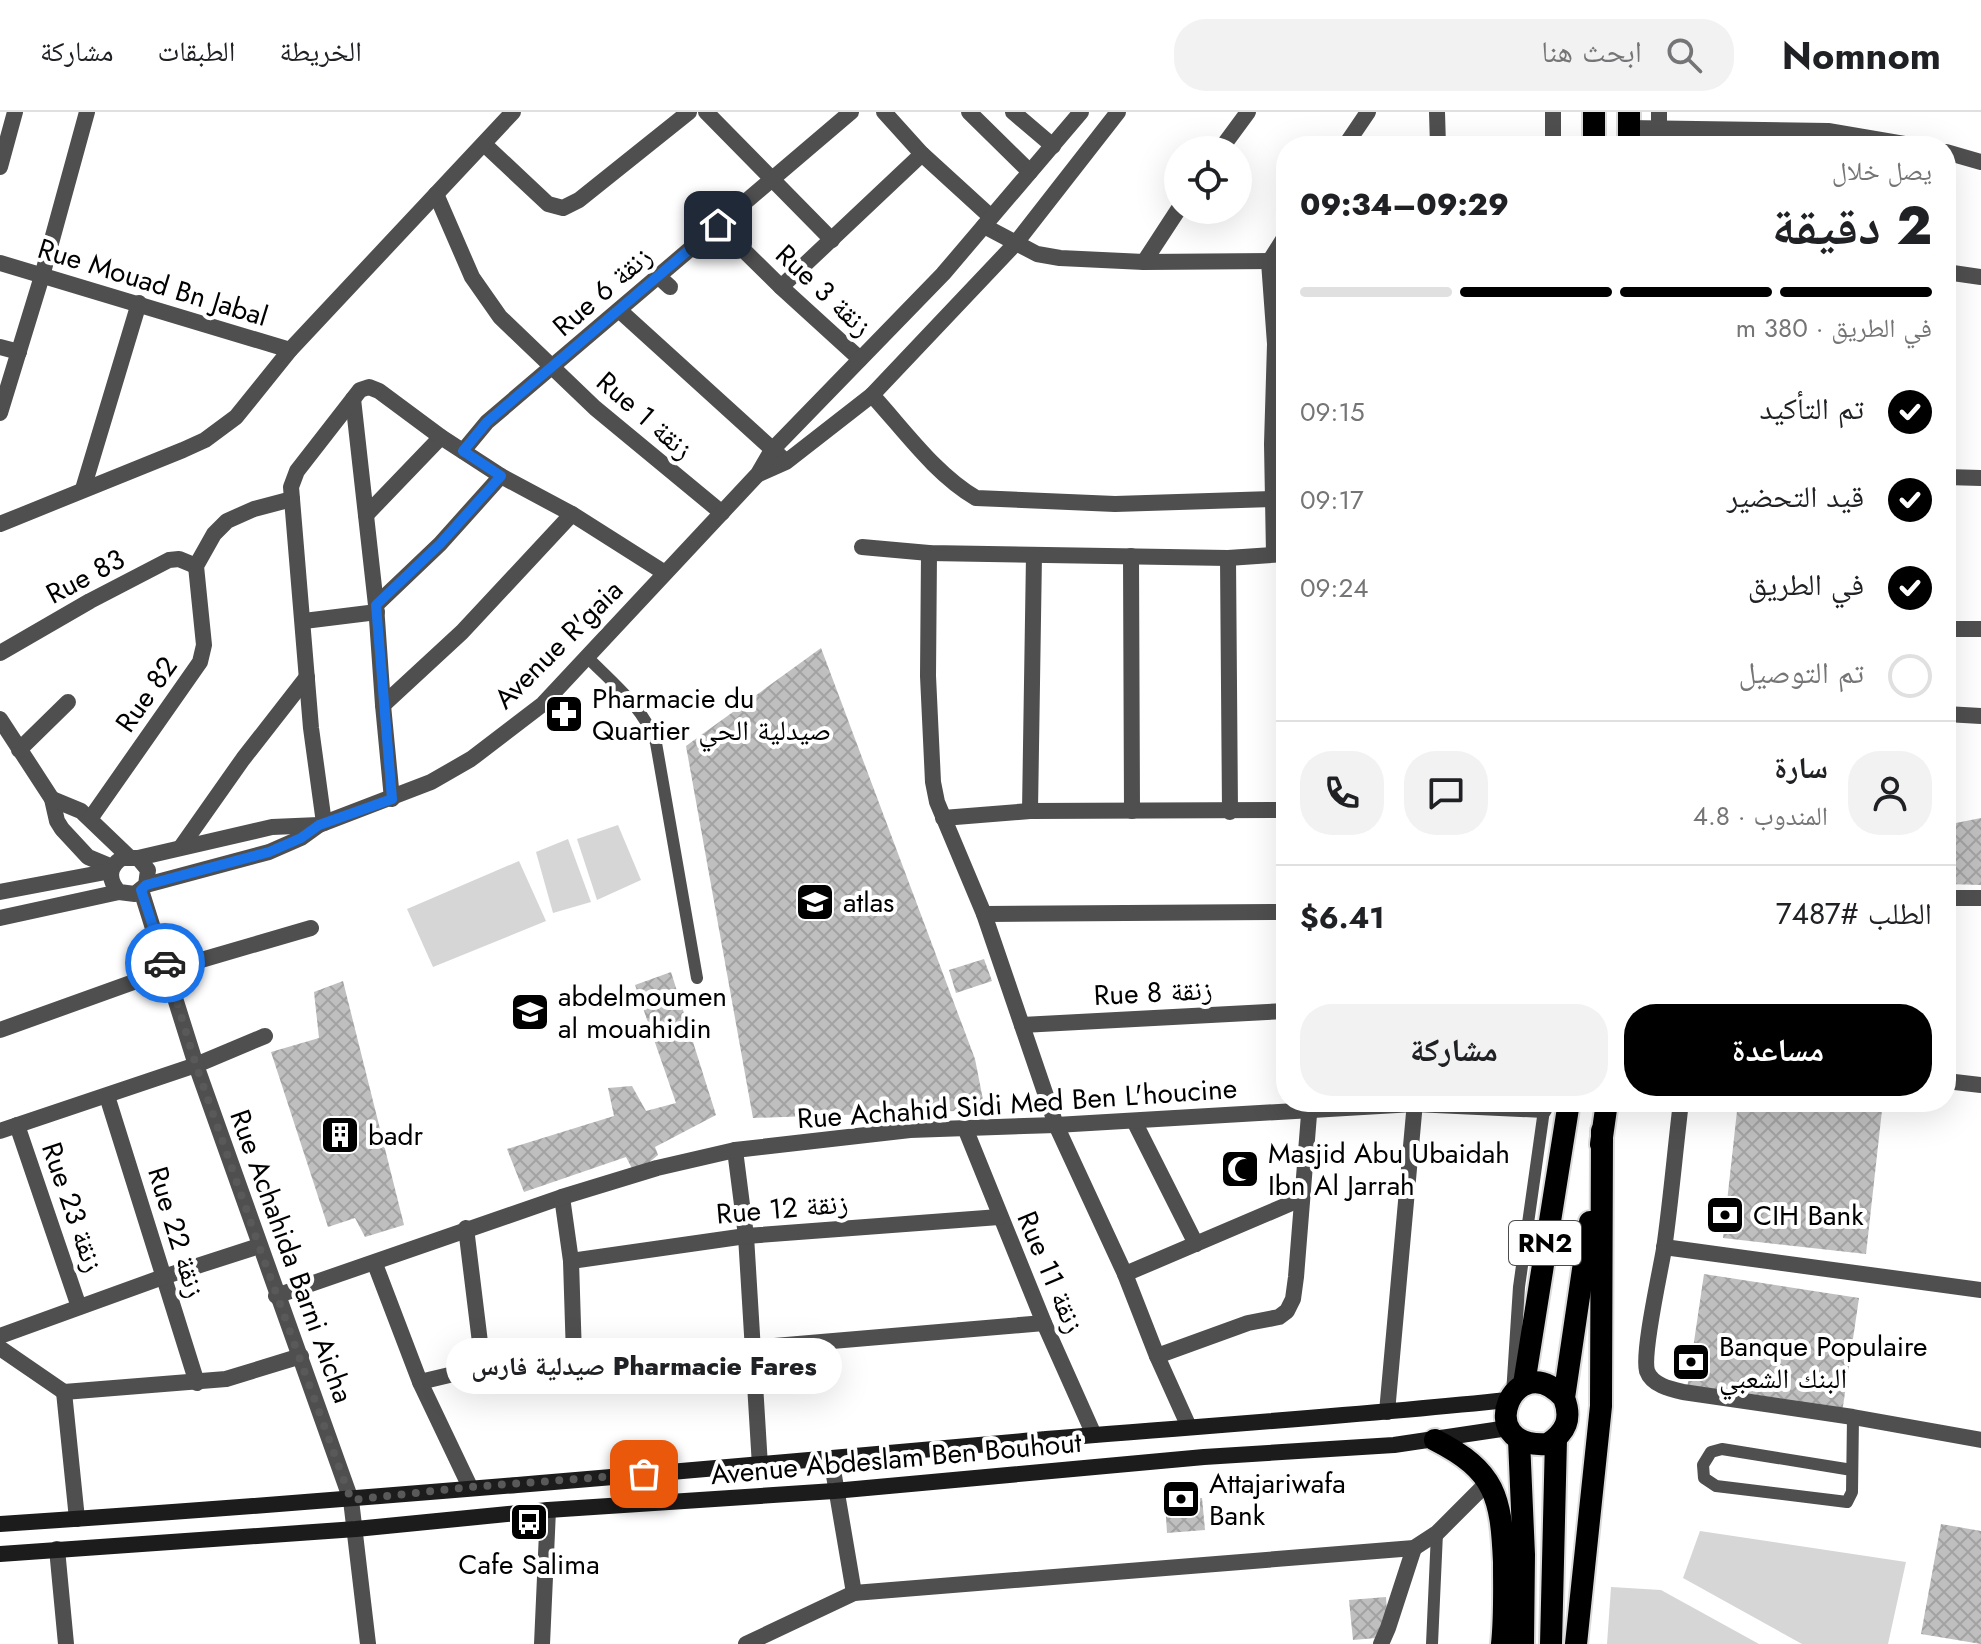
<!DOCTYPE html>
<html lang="ar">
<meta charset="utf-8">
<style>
:root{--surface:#fff;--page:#f2f2f2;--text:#202124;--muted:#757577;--line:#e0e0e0;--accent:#000}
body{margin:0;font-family:Jost,"Noto Naskh Arabic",sans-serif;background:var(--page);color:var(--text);direction:rtl;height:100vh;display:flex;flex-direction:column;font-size:30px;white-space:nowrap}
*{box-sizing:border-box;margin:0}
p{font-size:26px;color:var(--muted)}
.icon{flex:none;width:44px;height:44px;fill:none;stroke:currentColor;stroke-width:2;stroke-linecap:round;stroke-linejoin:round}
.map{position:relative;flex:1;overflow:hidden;direction:ltr}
.sheet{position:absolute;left:1276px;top:24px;width:680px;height:976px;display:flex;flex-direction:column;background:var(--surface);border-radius:32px;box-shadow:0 8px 32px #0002;direction:rtl}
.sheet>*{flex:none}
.fabs{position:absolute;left:1164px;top:24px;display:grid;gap:16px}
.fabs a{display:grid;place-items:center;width:88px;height:88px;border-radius:50%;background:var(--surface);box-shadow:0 8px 32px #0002;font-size:40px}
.pin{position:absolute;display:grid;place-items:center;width:68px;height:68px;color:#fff;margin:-34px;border-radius:16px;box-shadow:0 4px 12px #0006}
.courier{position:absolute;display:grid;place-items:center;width:80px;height:80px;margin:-40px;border:6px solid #1a73e8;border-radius:50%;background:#fff;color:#222;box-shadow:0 2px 10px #0007}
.bubble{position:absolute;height:56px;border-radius:28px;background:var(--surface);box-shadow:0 8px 32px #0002;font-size:26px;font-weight:800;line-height:56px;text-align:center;direction:rtl}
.overview em{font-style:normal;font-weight:800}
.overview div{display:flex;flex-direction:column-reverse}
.overview{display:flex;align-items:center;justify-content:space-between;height:136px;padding:0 24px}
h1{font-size:52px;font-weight:800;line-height:60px}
.bar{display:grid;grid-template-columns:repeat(4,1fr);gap:12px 8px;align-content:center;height:96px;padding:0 24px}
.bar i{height:10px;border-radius:6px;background:var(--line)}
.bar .on{background:var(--accent)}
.bar p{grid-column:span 4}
.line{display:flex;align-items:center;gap:20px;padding:0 24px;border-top:2px solid var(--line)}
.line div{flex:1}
.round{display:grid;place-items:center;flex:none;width:84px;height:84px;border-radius:32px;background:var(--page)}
ol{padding:0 24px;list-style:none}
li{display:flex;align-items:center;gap:24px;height:88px}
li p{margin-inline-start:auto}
li .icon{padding:8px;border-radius:50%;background:var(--accent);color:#fff;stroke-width:4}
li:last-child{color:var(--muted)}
li i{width:44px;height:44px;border:4px solid var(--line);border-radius:50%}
.button{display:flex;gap:16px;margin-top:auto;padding:16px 24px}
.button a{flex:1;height:92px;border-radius:32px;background:var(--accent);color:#fff;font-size:32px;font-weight:800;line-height:92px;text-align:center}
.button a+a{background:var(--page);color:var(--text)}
header{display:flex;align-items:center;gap:48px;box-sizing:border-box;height:112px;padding:0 40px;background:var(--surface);border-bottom:2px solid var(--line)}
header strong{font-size:38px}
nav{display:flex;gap:44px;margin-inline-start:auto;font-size:28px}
.search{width:560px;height:72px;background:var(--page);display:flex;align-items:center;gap:20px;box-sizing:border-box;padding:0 28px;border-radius:32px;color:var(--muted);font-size:30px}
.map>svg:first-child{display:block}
</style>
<header>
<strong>Nomnom</strong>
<div class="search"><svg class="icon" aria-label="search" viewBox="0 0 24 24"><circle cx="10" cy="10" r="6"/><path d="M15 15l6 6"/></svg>ابحث هنا</div>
<nav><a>الخريطة</a><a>الطبقات</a><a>مشاركة</a></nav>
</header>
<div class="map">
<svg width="1981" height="1532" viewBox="0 0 1981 1532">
<defs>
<pattern id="building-cross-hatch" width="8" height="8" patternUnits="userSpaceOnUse" patternTransform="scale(2)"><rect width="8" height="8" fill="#bfbfbf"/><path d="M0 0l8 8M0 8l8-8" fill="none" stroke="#a2a2a2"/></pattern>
</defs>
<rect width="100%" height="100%" fill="#fff"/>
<!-- garden -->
<g fill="#d6d6d6">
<path d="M618,713L641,768L597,788L577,727Z"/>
<path d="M568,727L591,790L553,801L536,740Z"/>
<path d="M519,749L546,809L433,855L407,797Z"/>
<path d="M1700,1419L1906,1450L1888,1532H1802L1683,1466Z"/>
<path d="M1611,1475L1661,1478L1759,1532H1607Z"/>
</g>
<!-- building -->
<g fill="url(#building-cross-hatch)">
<path d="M821,536L975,947L985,998L753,1006L686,634Z"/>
<path d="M1981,706V773L1946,772V713Z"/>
<path d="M984,847L992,869L956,881L949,858Z"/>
<path d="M671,860L716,1003L655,1035L658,1043L635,1062L626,1045L524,1080L507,1037L614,1004L608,976L632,974L646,999L676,991L635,873Z"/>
<path d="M343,869L404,1113L365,1125L355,1106L328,1115L271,940L319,926L314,880Z"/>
<path d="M1738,990H1811L1882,998L1866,1142L1723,1126Z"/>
<path d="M1704,1162L1859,1186L1842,1301L1687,1277Z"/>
<path d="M1202,1386L1205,1418L1167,1421L1165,1388Z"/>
<path d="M1941,1412L1981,1419V1532L1921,1522Z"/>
<path d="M1386,1485L1388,1513L1376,1526L1353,1528L1349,1488Z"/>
</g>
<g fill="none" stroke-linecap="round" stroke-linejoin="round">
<!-- trunk casing -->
<g stroke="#dbdbdb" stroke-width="26">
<g id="trunk">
<path d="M1594,0V34"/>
<path d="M1629,0V34"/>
<path d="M1601,1032L1607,990"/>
<path d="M1524,1272L1569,990"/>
<path d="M1564,1286C1515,1231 1470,1338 1548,1332C1566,1320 1572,1307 1564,1286L1590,1110"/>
<path d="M1435,1328C1496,1359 1501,1385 1504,1450C1504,1478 1505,1504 1502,1532"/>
<path d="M1519,1328L1524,1443L1523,1532"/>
<path d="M1551,1532L1556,1327"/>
<path d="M1576,1532L1601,1294L1602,1019"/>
</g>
</g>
<!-- service -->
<g stroke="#4f4f4f" stroke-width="12">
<path d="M588,546C614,572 644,596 656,631L697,866"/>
<path d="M1512,1282L1519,1175L1544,998"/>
<path d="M1852,1358L1722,1337L1711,1340L1703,1353L1704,1366L1716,1374L1847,1390L1852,1380L1853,1305"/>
<path d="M1432,1532L1437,1421"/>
</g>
<!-- pedestrian -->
<g stroke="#4f4f4f" stroke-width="16">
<path d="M706,0L832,128"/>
<path d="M659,165L670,175"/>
<path d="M196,953L265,924"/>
</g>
<!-- minor -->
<g stroke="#4f4f4f" stroke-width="16">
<path d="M884,0L922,42L991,105"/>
<path d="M969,0L1030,60"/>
<path d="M1013,0L1053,34"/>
<path d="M1437,0L1438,34"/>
<path d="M1553,0V34"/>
<path d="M1659,0V34"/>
<path d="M1629,16L1828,19L1916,34"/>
<path d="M484,32L548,92L563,96L579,88L689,0"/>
<path d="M1345,34L1368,0"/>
<path d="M1220,38L1248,0"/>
<path d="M1946,40L1981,50"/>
<path d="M0,55L15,0"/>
<path d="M436,82L472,165L500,205L595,296L722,401"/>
<path d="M718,113L781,175L860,247"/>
<path d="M984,114L1037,142L1060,146L1144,150L1286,149"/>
<path d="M1144,150L1178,98"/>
<path d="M1269,150L1275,232L1272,332L1274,442"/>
<path d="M1269,150L1286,123"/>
<path d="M0,151L290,238"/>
<path d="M1946,160L1981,165"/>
<path d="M781,175L922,42"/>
<path d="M619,198L782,346"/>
<path d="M0,235L19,240"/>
<path d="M872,283C904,318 935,362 976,386L1115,392L1274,387"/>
<path d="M353,287L376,493L383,593L392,687"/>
<path d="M0,301L42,164L87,0"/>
<path d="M463,339L487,310L851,0"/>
<path d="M1946,365L1981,366"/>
<path d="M83,377L139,191"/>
<path d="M366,403L441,325"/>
<path d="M0,412L183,338L205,328L236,305L290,238L513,0"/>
<path d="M862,435L929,441L1228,446L1286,442"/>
<path d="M929,441L928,564L933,670L937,690L984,802L1056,1013L1125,1162L1157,1244L1189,1315"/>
<path d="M1131,444L1132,699"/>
<path d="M1228,446L1230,700"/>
<path d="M376,493L440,432L501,364"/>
<path d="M304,509L377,500"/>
<path d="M1946,517H1981"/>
<path d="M0,541L90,489L169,448L179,447L196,454"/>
<path d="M383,593L462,520L572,402"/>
<path d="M1946,602L1981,604"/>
<path d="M0,607L52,687L57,709L62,717L88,745L112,755"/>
<path d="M19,638L68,590"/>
<path d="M52,687L81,699L128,744"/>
<path d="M1030,699L1034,443"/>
<path d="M943,706L1030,699L1286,698"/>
<path d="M90,707L200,550L204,533L196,454L214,422L227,409L254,397L292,387"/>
<path d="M324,711L311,616L291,375L297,359L360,278L369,275L379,279L441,325L501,364L572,402L665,461"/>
<path d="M181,735L243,647L307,565"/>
<path d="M141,778L196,953L351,1388L368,1532"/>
<path d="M1946,786H1981"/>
<path d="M984,802L1286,800"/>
<path d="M1022,913L1286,899"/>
<path d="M0,918L167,858L311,816"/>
<path d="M1946,969L1981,973"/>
<path d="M107,984L197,1271"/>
<path d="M1681,990C1675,1039 1671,1088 1664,1137C1660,1161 1642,1241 1647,1259C1652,1273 1670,1277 1683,1280L1853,1305L1981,1328"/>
<path d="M1134,1009L1196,1132"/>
<path d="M17,1013L79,1195"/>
<path d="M965,1016L1044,1211L1094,1323"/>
<path d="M0,1019L196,953"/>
<path d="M735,1038L746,1124L760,1354"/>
<path d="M562,1085L571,1149L574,1244"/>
<path d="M466,1116L483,1255"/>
<path d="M1664,1135L1981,1178"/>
<path d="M571,1149L746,1124L999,1105"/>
<path d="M375,1152L420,1270L470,1375"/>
<path d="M1125,1162L1301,1087"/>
<path d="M276,1184L562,1085L657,1056L735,1038L910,1018L1056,1013L1414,992L1544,998"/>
<path d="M0,1224L163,1165L259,1134"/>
<path d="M0,1236L64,1280"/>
<path d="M1157,1244L1248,1211L1279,1205L1287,1199L1293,1187L1296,1165L1310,990"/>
<path d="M420,1270L483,1255L574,1244L751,1236L1044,1211"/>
<path d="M64,1280L226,1267L301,1244"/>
<path d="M64,1280L77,1407"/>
<path d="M1387,1300L1415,990"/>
<path d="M831,1346L854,1481"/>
<path d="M57,1437L66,1532"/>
<path d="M542,1532L548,1398"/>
<path d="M746,1532L854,1481L1414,1436L1437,1421L1488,1370"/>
<path d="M1381,1532L1388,1516L1414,1436"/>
</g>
<!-- tertiary -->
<g stroke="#4f4f4f" stroke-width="16">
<path d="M759,362L786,350L872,283L1015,132L1118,0"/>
<path d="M138,746L148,758L146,773L135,782L119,780C108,768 108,755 122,746H138L272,715L319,713"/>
<path d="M146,773L269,740L301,726L319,713L431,670L471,647L543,592L758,362L772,338L943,162L1081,0"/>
<path d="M0,780L111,759"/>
<path d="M0,806L119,780"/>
</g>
<!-- secondary -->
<g stroke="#1c1c1c" stroke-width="16">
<path d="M0,1412C349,1389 697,1358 1046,1327C1200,1314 1354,1304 1508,1288"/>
<path d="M0,1442L356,1417L548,1398L834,1379L1204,1345L1394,1333L1508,1316"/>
</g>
<!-- trunk -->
<use href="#trunk" stroke="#000" stroke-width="22"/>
</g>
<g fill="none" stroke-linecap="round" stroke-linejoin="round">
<!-- done -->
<path stroke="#595959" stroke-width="8" stroke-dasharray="0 14.4" d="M165,851L196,953L259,1134L351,1388L470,1375L644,1362"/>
<!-- route -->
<path stroke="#1a73e8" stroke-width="10" d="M165,851L141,778L146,773L269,740L301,726L319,713L392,687L376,493L440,432L501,364L463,339L487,310L718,113"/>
</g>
<!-- icons -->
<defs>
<g id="pharmacy-square" transform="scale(2)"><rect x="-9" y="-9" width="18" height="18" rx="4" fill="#000" stroke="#fff"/><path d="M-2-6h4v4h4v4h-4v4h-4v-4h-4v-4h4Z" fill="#fff"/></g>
<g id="school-square" transform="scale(2)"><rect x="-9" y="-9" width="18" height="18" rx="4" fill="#000" stroke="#fff"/><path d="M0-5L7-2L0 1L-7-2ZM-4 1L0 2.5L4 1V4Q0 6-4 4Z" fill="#fff"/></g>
<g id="building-square" transform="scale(2)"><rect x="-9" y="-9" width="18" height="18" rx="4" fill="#000" stroke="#fff"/><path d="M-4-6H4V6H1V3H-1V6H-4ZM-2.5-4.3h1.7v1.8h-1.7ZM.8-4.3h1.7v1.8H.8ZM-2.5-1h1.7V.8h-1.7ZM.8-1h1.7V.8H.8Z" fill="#fff"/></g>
<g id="mosque-square" transform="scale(2)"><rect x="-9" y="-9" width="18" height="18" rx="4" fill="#000" stroke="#fff"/><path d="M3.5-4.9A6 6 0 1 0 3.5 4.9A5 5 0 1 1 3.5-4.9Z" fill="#fff"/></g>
<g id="bank-square" transform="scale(2)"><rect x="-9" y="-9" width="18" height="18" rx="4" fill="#000" stroke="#fff"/><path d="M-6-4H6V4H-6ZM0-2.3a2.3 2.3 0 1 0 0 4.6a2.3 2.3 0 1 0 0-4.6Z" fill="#fff"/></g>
<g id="bus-square" transform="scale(2)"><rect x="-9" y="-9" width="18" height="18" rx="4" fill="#000" stroke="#fff"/><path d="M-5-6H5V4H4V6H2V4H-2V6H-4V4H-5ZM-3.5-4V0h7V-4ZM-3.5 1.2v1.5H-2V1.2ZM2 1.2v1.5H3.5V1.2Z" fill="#fff"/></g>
</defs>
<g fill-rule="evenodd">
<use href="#pharmacy-square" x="564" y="602"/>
<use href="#school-square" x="815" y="790"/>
<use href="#school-square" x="530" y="900"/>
<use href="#building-square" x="340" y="1023"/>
<use href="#mosque-square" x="1240" y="1057"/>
<use href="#bank-square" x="1725" y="1103"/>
<use href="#bank-square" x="1691" y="1250"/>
<use href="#bank-square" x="1181" y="1387"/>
<use href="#bus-square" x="529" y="1410"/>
</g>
<g text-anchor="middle" stroke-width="8" stroke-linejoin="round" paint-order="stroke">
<!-- shield labels -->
<rect fill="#fff" stroke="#4c4c4c" stroke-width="2" x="1509" y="1109" width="72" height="44" rx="6"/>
<g font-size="26" font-weight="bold" fill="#000">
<text x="1545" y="1140">RN2</text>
</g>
<!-- street labels -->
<g font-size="28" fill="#000" stroke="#fff">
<text transform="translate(153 170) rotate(17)" y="10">Rue Mouad Bn Jabal</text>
<text transform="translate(824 178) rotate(43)" y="10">Rue 3 زنقة</text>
<text transform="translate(602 179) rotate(-41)" y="10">Rue 6 زنقة</text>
<text transform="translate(645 303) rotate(41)" y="10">Rue 1 زنقة</text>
<text transform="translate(85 464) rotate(-28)" y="10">Rue 83</text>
<text transform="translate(558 532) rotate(-45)" y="10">Avenue R'gaia</text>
<text transform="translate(146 582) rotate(-55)" y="10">Rue 82</text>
<text transform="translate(1153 880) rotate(-3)" y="10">Rue 8 زنقة</text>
<text transform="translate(1017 991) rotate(-4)" y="10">Rue Achahid Sidi Med Ben L'houcine</text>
<text transform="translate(73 1095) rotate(71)" y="10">Rue 23 زنقة</text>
<text transform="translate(782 1096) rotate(-5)" y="10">Rue 12 زنقة</text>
<text transform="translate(177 1120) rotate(73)" y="10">Rue 22 زنقة</text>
<text transform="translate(292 1144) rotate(70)" y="10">Rue Achahida Barni Aicha</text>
<text transform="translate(1051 1160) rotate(67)" y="10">Rue 11 زنقة</text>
<text transform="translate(896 1346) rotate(-5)" y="10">Avenue Abdeslam Ben Bouhout</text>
</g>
<!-- poi labels -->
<g font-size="28" fill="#000" stroke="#fff" text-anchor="start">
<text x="592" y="596">Pharmacie du<tspan x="592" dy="32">Quartier صيدلية الحي</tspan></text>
<text x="843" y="800">atlas</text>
<text x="558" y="894">abdelmoumen<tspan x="558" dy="32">al mouahidin</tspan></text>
<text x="368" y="1033">badr</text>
<text x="1268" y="1051">Masjid Abu Ubaidah<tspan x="1268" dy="32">Ibn Al Jarrah</tspan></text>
<text x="1753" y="1113">CIH Bank</text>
<text x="1719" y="1244">Banque Populaire<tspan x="1719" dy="32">البنك الشعبي</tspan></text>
<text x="1209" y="1381">Attajariwafa<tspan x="1209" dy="32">Bank</tspan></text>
<text x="529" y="1462" text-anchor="middle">Cafe Salima</text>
</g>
</g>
</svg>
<div class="fabs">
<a><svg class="icon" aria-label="locate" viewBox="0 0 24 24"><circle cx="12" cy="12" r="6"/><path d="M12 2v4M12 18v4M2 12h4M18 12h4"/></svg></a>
</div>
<div class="pin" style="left:644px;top:1362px;background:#ea580c"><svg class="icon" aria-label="bag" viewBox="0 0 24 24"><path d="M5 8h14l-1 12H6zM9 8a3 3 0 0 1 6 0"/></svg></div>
<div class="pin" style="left:718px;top:113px;background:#1f2937"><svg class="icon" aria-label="home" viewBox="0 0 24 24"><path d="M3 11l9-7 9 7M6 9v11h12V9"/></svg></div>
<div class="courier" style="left:165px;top:851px"><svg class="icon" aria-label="car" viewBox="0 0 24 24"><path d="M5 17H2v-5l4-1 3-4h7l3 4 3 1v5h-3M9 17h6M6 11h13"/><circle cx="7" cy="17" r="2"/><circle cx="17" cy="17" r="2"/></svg></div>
<div class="bubble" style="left:446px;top:1226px;width:396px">Pharmacie Fares صيدلية فارس</div>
<section class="sheet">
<div class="overview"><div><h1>2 دقيقة</h1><p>يصل خلال</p></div><em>09:29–09:34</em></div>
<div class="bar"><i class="on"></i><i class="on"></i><i class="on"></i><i></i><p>في الطريق · 380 m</p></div>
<ol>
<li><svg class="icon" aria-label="check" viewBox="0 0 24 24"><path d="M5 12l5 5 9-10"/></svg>تم التأكيد<p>09:15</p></li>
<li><svg class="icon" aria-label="check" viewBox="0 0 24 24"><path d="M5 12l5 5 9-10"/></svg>قيد التحضير<p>09:17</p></li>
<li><svg class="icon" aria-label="check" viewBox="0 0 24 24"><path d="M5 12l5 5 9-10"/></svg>في الطريق<p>09:24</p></li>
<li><i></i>تم التوصيل</li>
</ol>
<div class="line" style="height:144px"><a class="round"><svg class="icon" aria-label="person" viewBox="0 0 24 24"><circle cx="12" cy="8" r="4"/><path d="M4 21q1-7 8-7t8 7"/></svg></a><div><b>سارة</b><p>المندوب · 4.8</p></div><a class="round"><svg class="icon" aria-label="chat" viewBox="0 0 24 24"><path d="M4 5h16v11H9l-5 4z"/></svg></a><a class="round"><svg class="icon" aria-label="phone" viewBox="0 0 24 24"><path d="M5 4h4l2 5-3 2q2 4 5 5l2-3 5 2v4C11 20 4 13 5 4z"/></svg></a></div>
<div class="line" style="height:104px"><div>الطلب #7487</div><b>$6.41</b></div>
<div class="button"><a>مساعدة</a><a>مشاركة</a></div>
</section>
</div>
